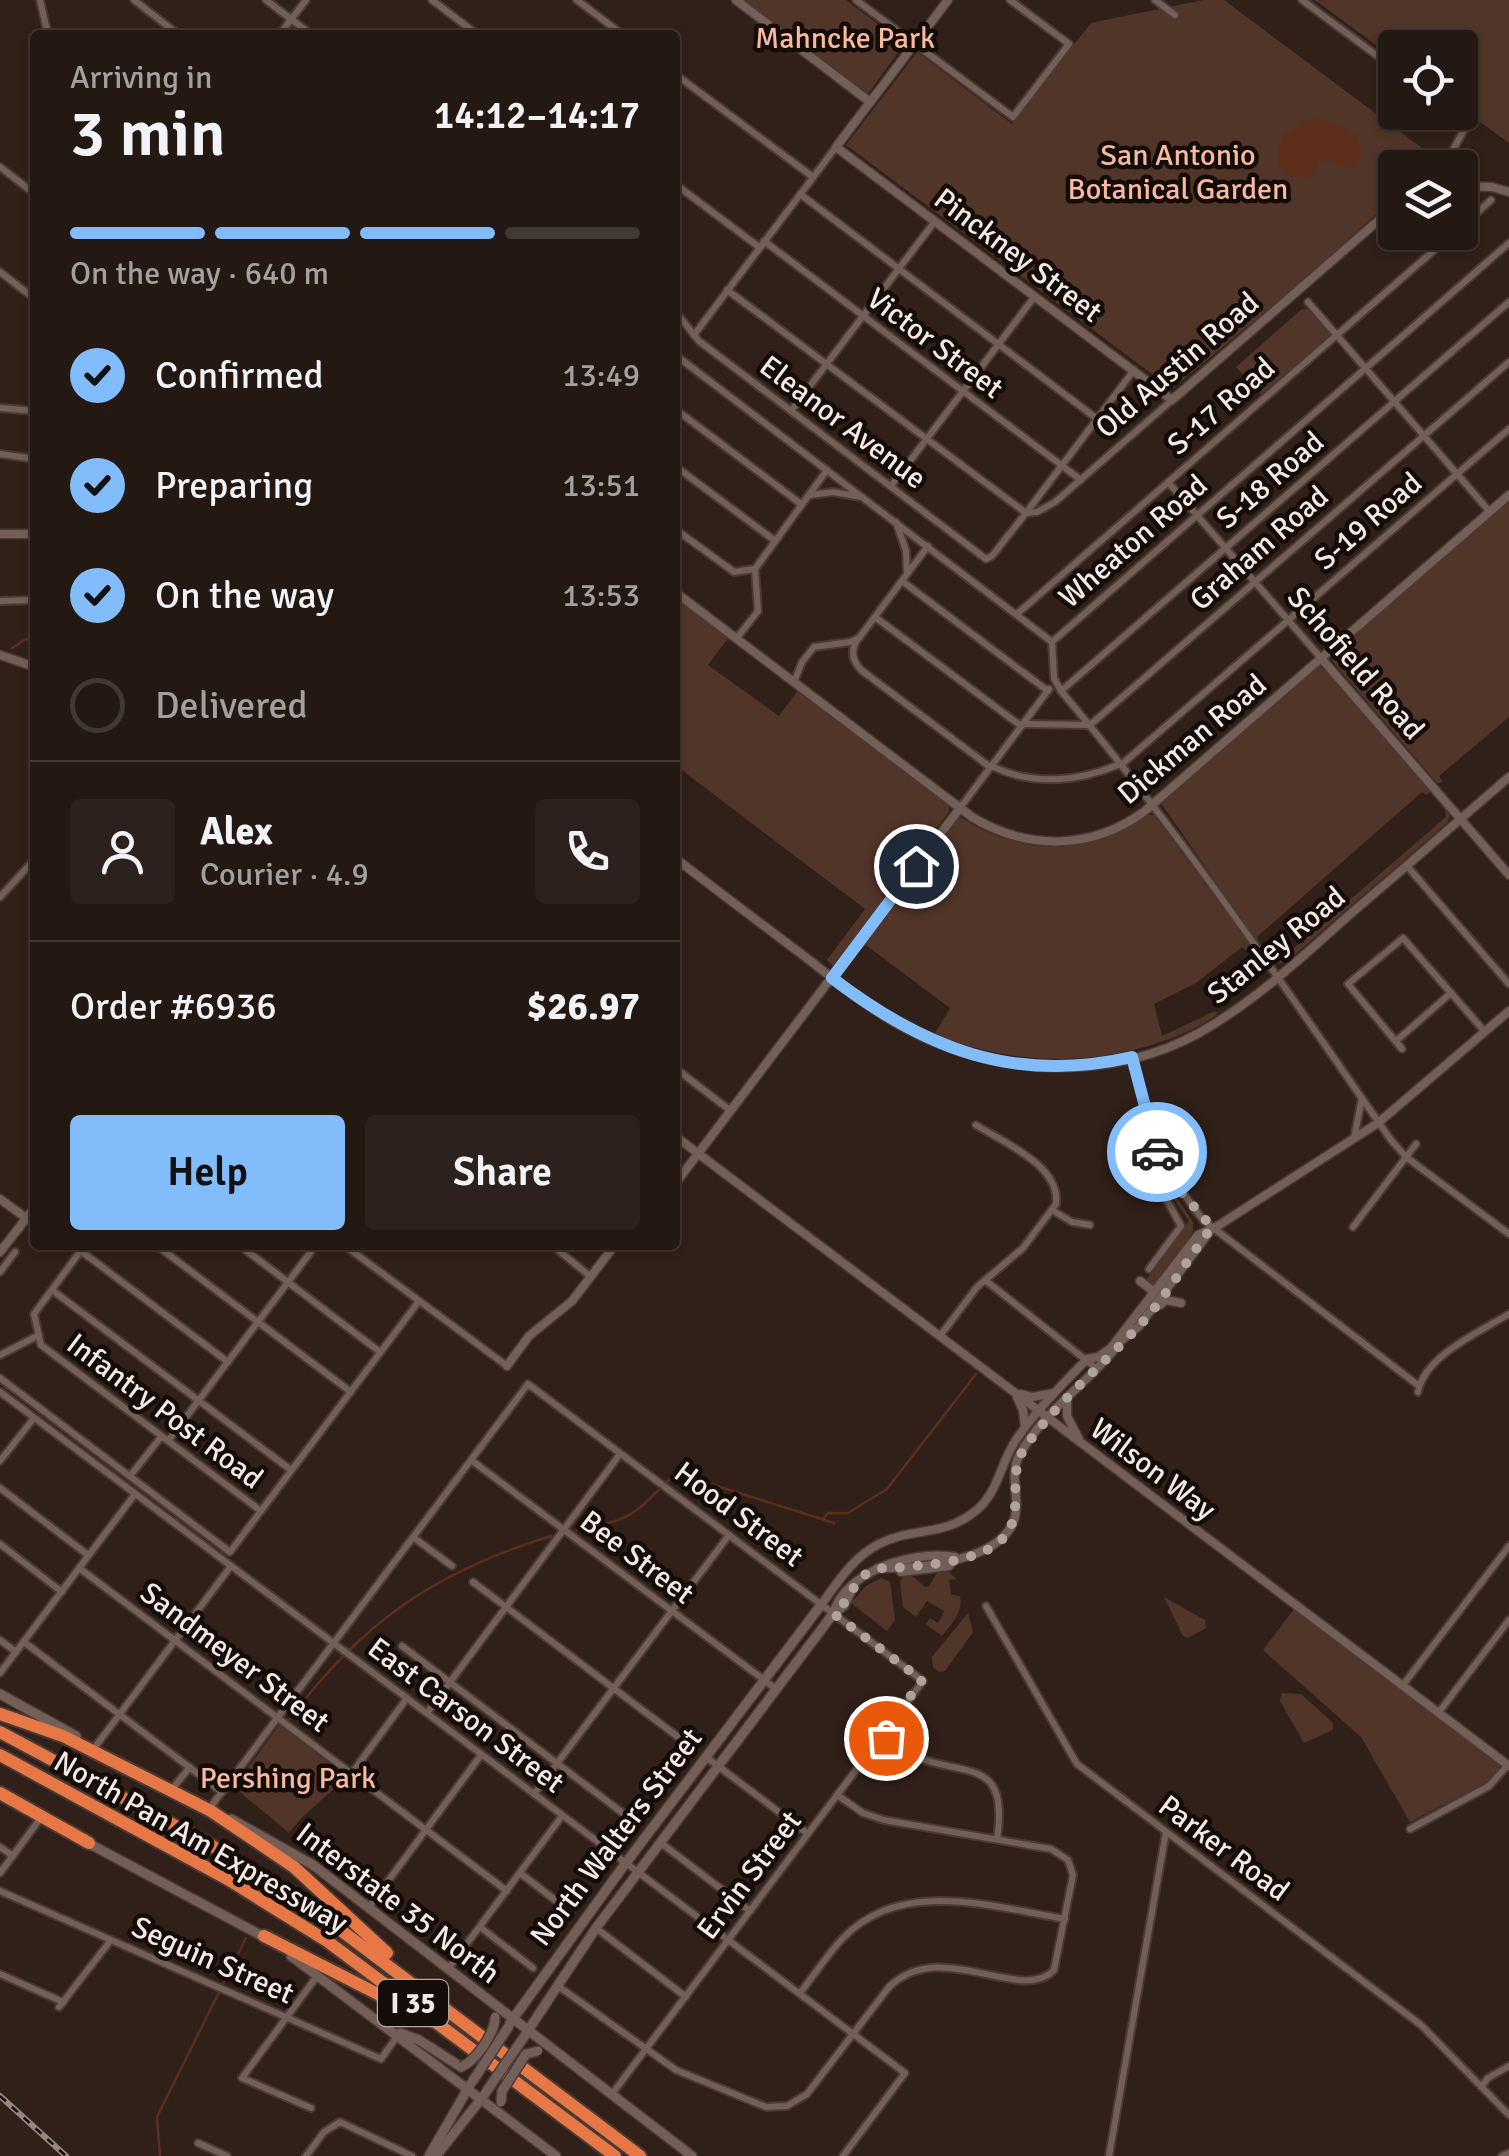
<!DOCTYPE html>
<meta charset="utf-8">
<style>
:root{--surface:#241813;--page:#2c211c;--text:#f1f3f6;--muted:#a3a0a0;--line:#413733;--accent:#82bcfa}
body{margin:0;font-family:Signika,sans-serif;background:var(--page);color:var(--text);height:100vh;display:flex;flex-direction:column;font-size:38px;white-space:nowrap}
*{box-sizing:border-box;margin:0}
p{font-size:32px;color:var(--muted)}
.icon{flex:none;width:55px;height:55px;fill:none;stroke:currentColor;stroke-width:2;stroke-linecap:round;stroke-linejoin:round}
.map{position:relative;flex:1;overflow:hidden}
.panel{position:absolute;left:30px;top:30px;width:650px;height:1220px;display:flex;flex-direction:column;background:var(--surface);border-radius:10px;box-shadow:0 2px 8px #0004,0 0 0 2px var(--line)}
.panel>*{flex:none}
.tools{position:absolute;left:1378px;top:30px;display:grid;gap:20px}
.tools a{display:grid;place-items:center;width:100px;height:100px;border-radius:10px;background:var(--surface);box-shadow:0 2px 8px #0004,0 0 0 2px var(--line);font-size:50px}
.pin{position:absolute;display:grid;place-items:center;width:85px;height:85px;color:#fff;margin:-42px;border:5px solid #fff;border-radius:50%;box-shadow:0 2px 10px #0007}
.courier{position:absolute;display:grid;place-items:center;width:100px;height:100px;margin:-50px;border:8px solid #82bcfa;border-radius:50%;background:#fff;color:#222;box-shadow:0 2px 12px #0007}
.headline em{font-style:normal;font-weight:600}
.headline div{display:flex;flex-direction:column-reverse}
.headline{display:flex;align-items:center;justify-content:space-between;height:170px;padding:0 40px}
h1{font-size:65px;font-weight:600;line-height:75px}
.bar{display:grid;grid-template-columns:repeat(4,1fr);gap:15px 10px;align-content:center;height:120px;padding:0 40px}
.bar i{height:12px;border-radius:8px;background:var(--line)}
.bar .current{background:var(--accent)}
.bar p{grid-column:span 4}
.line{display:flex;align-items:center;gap:25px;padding:0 40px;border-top:2px solid var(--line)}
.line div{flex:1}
.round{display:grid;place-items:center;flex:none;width:105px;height:105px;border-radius:10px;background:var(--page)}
ol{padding:0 40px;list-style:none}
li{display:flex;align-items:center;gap:30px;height:110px}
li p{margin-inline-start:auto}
li .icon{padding:10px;border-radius:50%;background:var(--accent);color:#111;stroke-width:4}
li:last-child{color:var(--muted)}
li i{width:55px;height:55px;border:5px solid var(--line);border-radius:50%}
.primary-button{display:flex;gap:20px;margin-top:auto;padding:20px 40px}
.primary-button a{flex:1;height:115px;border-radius:10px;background:var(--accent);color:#111;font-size:40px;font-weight:600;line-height:115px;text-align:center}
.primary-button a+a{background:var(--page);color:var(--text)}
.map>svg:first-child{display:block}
</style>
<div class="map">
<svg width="1509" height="2156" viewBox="0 0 1509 2156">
<rect width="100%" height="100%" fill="#302019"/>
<!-- green -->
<g fill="#523529">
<path d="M744,0H846L904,44L868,94Z"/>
<path d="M1203,0H1224L1438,160L1429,167L1395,168V197L1298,285L1172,389L846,145L917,52L1012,124L1091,23Z"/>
<path d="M1315,0H1509V143L1460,107V48H1395V59Z"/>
<path d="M1302,309L1311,310L1331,336L1262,396L1236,367Z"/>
<path d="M1509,498V717L1439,776L1443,782L1437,783L1333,662L1332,653Z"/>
<path d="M675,596L729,637L708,665L779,716L799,689L949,804V812L833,966L827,960L865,909L675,765Z"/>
<path d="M1318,666L1327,669L1431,791L1427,795L1422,792L1258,936L1257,941L1161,803Z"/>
<path d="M1435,796L1450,813L1448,822L1285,963L1275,964L1264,947L1280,960L1446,817L1445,810Z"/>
<path d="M1147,815H1154L1250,945L1247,951L1242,947L1196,983L1154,1004L1162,1036L1215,1011L1218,1013C1201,1028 1176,1037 1155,1044C1079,1068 1008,1062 934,1035L950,1008L866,945L861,949L960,817C1025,857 1083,857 1147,815Z"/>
<path d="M1173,1192L1193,1222V1235L1156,1285H1150L1146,1280L1189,1221L1173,1198L1169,1200L1167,1196Z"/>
<path d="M948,1571L956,1579L949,1580L951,1595L960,1596C963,1613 952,1623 942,1636L926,1624L930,1618L938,1623L944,1611L927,1601L916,1617L903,1607L900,1581L903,1577L912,1576L925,1587L929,1586L937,1573Z"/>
<path d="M881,1578L890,1582L895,1620L887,1631L851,1603L866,1586Z"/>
<path d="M1164,1597L1205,1620L1206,1628L1188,1638L1183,1636Z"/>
<path d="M1294,1609L1499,1764V1771L1491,1780L1410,1822L1361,1737L1263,1650Z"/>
<path d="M968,1613L973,1632L945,1671L939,1672L933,1667L932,1657Z"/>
<path d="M1282,1693L1301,1694L1333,1723V1730L1304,1743L1280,1701Z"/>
<path d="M279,1725L346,1776C327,1798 307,1809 289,1833L234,1787Z"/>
</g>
<!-- water -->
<path fill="#5d2f1b" d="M1311,118L1331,122L1357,136L1361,159L1357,166L1347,167L1326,160L1320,162L1313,176C1280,185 1271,162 1283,135Z"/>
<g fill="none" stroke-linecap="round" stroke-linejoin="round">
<!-- stream -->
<g stroke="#5d2f1b" stroke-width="2.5">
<path d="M12,648L26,639L35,641"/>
<path d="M823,1519L828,1513H848L887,1489L976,1374"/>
<path d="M577,1530C637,1519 634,1513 676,1473L834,1523"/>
<path d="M290,1719C361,1622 437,1571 551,1536"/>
<path d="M160,2156L157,2117L246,1938"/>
</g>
<!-- minor casing -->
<g stroke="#493a35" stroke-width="10">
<g id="minor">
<path d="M40,0L48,35"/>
<path d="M134,0L179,35"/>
<path d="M266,0L312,35"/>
<path d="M432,0L478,35"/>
<path d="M577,0L623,35"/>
<path d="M856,0L1013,117L1069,44L1010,0"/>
<path d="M1155,0L1175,15"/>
<path d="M1302,0L1395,69"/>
<path d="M279,35L306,0"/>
<path d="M675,74L813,177"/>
<path d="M0,167L35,194"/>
<path d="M1443,168L1464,130L1462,121L1453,112"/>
<path d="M675,184L759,247"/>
<path d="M800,194L1096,418"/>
<path d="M1460,228L1491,200"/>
<path d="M764,241L1081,480"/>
<path d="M0,272L35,299"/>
<path d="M727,290L1026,513L1134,370"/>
<path d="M1308,302L1490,512"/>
<path d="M675,311L699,341L986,559L992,556L1026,513L1037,512L1055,502L1172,400"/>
<path d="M694,335L836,147"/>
<path d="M675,360L678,357L1052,642"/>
<path d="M0,408L35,411"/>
<path d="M675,409L801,504"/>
<path d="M791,411L935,221"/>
<path d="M0,454L35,459"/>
<path d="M675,466L774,540"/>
<path d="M1168,482L1321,658"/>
<path d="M891,486L1035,296"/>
<path d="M810,495L833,492L862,497"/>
<path d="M896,522L906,551L907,573"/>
<path d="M675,529L734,572L755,569"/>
<path d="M902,581L1048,691"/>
<path d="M0,601L35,600"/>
<path d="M1017,614L1455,232"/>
<path d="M875,617L1021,726"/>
<path d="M736,639L758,611L755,569L827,470"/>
<path d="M858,639C850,650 852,660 861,670L990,767"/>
<path d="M1052,642L1054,678L1061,691C1181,833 1285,988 1391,1140L1406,1157L1509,1234"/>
<path d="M1052,642L1509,243"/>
<path d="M794,682L802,662L814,647L850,642L859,638L928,546"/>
<path d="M1061,691L1509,302"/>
<path d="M1023,724L1090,725L1509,362"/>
<path d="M1121,765L1509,429"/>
<path d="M991,766C1033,786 1079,782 1120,764"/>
<path d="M960,808L1049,689"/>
<path d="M1407,866L1509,984"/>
<path d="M0,897L35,859"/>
<path d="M1396,1041L1451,993"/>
<path d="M1402,1049L1348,984L1403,938L1485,1032"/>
<path d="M1132,1058L1161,1163L1203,1220L1419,1386"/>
<path d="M675,1068L731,1111"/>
<path d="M1354,1138L1362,1098"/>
<path d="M1052,1210L1072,1222L1090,1225"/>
<path d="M1353,1227L1416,1144"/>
<path d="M85,1245L34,1314L41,1345L261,1511"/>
<path d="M156,1245L351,1392"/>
<path d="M239,1245L380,1352"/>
<path d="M344,1245L507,1366"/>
<path d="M552,1245L591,1277"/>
<path d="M81,1251L228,1362"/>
<path d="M1149,1269L1181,1226L1164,1195L1174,1185"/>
<path d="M0,1272L15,1252"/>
<path d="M985,1280L1096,1368"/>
<path d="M52,1290L291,1470"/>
<path d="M940,1336L977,1287L1023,1248L1056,1204C1061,1166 1003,1142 976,1125"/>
<path d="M0,1355L39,1335"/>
<path d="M0,1378L230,1552L419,1301"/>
<path d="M0,1392L905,2073L843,2156"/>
<path d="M1418,1392C1424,1356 1480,1332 1509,1314"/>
<path d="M168,1441L316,1245"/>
<path d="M471,1460L776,1689"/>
<path d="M0,1461L34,1418"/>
<path d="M130,1476L161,1437"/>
<path d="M0,1488L88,1555"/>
<path d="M413,1537L452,1566"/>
<path d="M0,1544L62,1592"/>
<path d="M79,1568L507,1891"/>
<path d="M473,1582L694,1749"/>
<path d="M986,1606L1077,1764L1421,2025L1509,2115"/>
<path d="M0,1640L16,1652"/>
<path d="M24,1642L222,1792"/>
<path d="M402,1646L628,1817"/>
<path d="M0,1673L135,1494"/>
<path d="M1403,1685L1509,1546"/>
<path d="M1439,1712L1509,1620"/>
<path d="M427,1713L620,1454"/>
<path d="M881,1736C893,1743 903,1752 916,1757C968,1777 1009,1758 997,1839"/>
<path d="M95,1747L231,1566"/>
<path d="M706,1757L808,1834"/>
<path d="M352,1773L407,1698"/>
<path d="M172,1789L190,1767"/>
<path d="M534,1794L729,1535"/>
<path d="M209,1809L528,1384L923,1681L612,2094"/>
<path d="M1410,1829L1489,1786L1508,1765"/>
<path d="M661,1843L750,1911"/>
<path d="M0,1847L13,1856"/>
<path d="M0,1873L40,1819"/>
<path d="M520,1873L568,1910"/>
<path d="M0,1891L381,2059L398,2035"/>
<path d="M369,1907L481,1755"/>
<path d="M480,1927L533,1968"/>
<path d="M596,1928L686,1997"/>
<path d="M448,1969L562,1816"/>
<path d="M0,1974L63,2002"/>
<path d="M558,1986L676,2070L766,2107L787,2106L807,2094L889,1987C941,1936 1021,2005 1054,1970L1073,1875L1068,1860L1051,1849L884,1820L863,1813L837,1795"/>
<path d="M800,1993C814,1975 827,1955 843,1938C901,1877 993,1907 1065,1919"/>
<path d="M59,2007L111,1940"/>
<path d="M1481,2087L1488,2078L1509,2066"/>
<path d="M311,2108L242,2078L317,1976"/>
<path d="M198,2143L227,2156"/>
<path d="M306,2156L324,2132L340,2122L412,2156"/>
<path d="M1109,2156L1166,1832"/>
<path d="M1502,2156L1509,2153"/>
</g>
</g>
<!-- tertiary casing -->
<g stroke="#493a35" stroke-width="11">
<g id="tertiary">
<path d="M736,0L870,102"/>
<path d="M948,0L836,147L1172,400L1395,206"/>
<path d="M1460,186L1492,187L1509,192"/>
<path d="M0,534H35"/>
<path d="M675,592L972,817C1028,851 1092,850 1145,811L1509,495"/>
<path d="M0,655L35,667"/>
<path d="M1321,658L1509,875"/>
<path d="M675,858C719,892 764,926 808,959C840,984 871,1010 907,1029C996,1076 1110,1082 1199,1033C1254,1002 1301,958 1348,916C1402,870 1455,824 1509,777"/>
<path d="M675,1136L1509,1766"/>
<path d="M675,1184L960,808"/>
<path d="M0,1199L26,1218"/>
<path d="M0,1252L35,1207"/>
<path d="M1140,1281L1153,1291"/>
<path d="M1160,1305L1166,1300L1181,1303"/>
<path d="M1122,1340L1139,1326L1210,1231"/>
<path d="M507,1366L529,1336L572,1301L615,1245"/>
<path d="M1020,1394L1032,1397L1054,1393"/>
<path d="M1017,1397L1023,1410L1025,1426"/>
<path d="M1067,1401V1416L1079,1439"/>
<path d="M878,1568C917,1569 1003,1562 1015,1517C1020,1496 1009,1476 1019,1456C1041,1414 1084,1386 1113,1351"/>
<path d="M901,1572L949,1566L954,1560"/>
<path d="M821,1605C838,1582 853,1557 879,1544C914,1526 946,1538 979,1508C999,1489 1001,1462 1016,1440C1036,1410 1062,1385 1087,1359L1098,1357L1111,1348L1198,1235L1216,1227L1378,1123L1509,1011"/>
<path d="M833,1614C845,1570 914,1550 955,1557"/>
<path d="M833,1614L844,1606L854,1586"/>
</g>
</g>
<!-- secondary casing -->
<g stroke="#493a35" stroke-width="12">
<g id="secondary">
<path d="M0,1694L76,1736"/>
<path d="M231,1819L313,1865L692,2156"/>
<path d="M86,1842L266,1938"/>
<path d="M291,1956L556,2156"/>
<path d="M510,2023L625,1864L821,1605"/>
<path d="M400,2033L419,2040L461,2067"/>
<path d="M525,2035L596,1928L833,1614"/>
<path d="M429,2156L470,2085"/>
<path d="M436,2156L485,2094"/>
</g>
</g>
<!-- motorway casing -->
<g stroke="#493a35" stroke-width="16">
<g id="motorway">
<path d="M0,1714L63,1736L209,1810"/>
<path d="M0,1732L209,1844L310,1907L640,2156"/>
<path d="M0,1755L229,1880L327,1941L615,2156"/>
<path d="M0,1793L89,1843"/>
<path d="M211,1811L294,1867L387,1953"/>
<path d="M264,1936L413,2012"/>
</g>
</g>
<!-- minor -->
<use href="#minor" stroke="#735f57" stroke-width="6"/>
<!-- tertiary -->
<use href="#tertiary" stroke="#735f57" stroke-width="8"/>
<!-- secondary -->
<use href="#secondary" stroke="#735f57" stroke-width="9"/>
<!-- motorway -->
<use href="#motorway" stroke="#e77845" stroke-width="12"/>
<!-- rail casing -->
<g stroke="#948680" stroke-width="6">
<path id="rail" d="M0,2096L66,2156"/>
</g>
<!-- rail -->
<use href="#rail" stroke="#130c09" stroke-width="2.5" stroke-dasharray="8" stroke-linecap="butt"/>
<!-- secondary-bridge casing -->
<g stroke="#493a35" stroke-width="12" stroke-linecap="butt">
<g id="secondary-bridge">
<path d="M461,2067C476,2061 495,2033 495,2017"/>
<path d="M472,2082L509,2026"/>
<path d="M486,2092L524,2037"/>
<path d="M501,2102L502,2091L526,2054L538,2051"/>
</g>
</g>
<!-- secondary-bridge -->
<use href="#secondary-bridge" stroke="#735f57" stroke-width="9"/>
</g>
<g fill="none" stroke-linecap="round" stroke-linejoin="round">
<!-- done -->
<path stroke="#b0a39d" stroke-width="10" stroke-dasharray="0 18" d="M886,1738L882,1736L922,1680L834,1614C850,1601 853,1579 873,1570C880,1567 888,1569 896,1568C925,1565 975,1562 998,1543C1030,1517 1003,1477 1026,1446C1058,1401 1103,1365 1140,1325C1167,1296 1188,1258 1212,1227L1174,1184L1157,1152"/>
<!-- route -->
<path stroke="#82bcfa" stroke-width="12" d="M916,866L832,978C925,1049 1014,1084 1132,1057L1157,1152"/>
</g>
<g text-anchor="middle" stroke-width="9" stroke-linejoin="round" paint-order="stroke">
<!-- shield labels -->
<rect fill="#130c09" stroke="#b1a7a2" stroke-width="2.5" x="378" y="1980" width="70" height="46" rx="8"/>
<g font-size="28" font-weight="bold" fill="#f5e9e4">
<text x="413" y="2013">I 35</text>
</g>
<!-- park labels -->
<g font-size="30" fill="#f9b99e" stroke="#130c09">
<text x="845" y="48">Mahncke Park</text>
<text x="1178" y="165">San Antonio<tspan x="1178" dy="34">Botanical Garden</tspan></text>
<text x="288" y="1788">Pershing Park</text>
</g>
<!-- street labels -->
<g font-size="30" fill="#f5e9e4" stroke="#130c09">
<text transform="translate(1018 255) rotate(37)" y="10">Pinckney Street</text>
<text transform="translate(935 343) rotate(37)" y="10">Victor Street</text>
<text transform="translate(1177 365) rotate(-41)" y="10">Old Austin Road</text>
<text transform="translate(1221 406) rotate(-41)" y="10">S-17 Road</text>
<text transform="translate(843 422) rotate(37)" y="10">Eleanor Avenue</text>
<text transform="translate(1270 480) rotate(-41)" y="10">S-18 Road</text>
<text transform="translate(1368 521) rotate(-41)" y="10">S-19 Road</text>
<text transform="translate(1133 541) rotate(-41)" y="10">Wheaton Road</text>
<text transform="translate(1259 548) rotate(-41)" y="10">Graham Road</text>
<text transform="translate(1356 663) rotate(49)" y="10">Schofield Road</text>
<text transform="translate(1192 739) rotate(-40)" y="10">Dickman Road</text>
<text transform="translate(1276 945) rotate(-39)" y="10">Stanley Road</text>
<text transform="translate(165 1411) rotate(37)" y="10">Infantry Post Road</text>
<text transform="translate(1153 1469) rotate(37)" y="10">Wilson Way</text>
<text transform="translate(739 1514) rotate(37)" y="10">Hood Street</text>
<text transform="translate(637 1557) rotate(37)" y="10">Bee Street</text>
<text transform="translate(235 1657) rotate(37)" y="10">Sandmeyer Street</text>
<text transform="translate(466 1715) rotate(37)" y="10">East Carson Street</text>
<text transform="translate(616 1837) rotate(-53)" y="10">North Walters Street</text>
<text transform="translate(201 1842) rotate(30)" y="10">North Pan Am Expressway</text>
<text transform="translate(1224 1848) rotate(37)" y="10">Parker Road</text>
<text transform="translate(749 1875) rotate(-53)" y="10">Ervin Street</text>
<text transform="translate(398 1903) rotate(37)" y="10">Interstate 35 North</text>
<text transform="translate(213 1960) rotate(24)" y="10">Seguin Street</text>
</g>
</g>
</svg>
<div class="tools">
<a><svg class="icon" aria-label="locate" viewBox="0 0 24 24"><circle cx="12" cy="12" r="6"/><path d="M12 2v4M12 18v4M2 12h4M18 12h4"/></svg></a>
<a><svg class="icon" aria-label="layers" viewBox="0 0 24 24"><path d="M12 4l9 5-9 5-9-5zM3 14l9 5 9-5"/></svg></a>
</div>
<div class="pin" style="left:886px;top:1738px;background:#ea580c"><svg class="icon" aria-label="bag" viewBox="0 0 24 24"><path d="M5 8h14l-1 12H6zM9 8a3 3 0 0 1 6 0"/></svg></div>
<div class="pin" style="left:916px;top:866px;background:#1f2937"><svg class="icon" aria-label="home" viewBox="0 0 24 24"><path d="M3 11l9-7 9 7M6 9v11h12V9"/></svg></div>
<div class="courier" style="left:1157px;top:1152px"><svg class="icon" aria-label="car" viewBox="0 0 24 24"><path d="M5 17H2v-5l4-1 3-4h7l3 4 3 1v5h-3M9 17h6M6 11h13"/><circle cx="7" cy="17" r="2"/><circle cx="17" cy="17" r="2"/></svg></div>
<section class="panel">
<div class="headline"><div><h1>3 min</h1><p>Arriving in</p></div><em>14:12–14:17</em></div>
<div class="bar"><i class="current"></i><i class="current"></i><i class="current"></i><i></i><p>On the way · 640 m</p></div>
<ol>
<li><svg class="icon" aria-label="check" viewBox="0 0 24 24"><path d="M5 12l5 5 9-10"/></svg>Confirmed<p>13:49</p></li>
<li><svg class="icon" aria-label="check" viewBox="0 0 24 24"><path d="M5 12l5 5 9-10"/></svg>Preparing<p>13:51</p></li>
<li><svg class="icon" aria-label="check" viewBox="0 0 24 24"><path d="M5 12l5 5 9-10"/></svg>On the way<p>13:53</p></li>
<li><i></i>Delivered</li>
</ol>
<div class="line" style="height:180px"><a class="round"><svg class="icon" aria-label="person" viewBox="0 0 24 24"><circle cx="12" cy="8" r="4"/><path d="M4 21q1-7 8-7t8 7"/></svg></a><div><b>Alex</b><p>Courier · 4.9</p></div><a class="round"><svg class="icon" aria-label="phone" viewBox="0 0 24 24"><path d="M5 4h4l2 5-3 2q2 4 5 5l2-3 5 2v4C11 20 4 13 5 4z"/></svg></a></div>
<div class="line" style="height:130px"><div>Order #6936</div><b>$26.97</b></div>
<div class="primary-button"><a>Help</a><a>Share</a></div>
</section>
</div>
